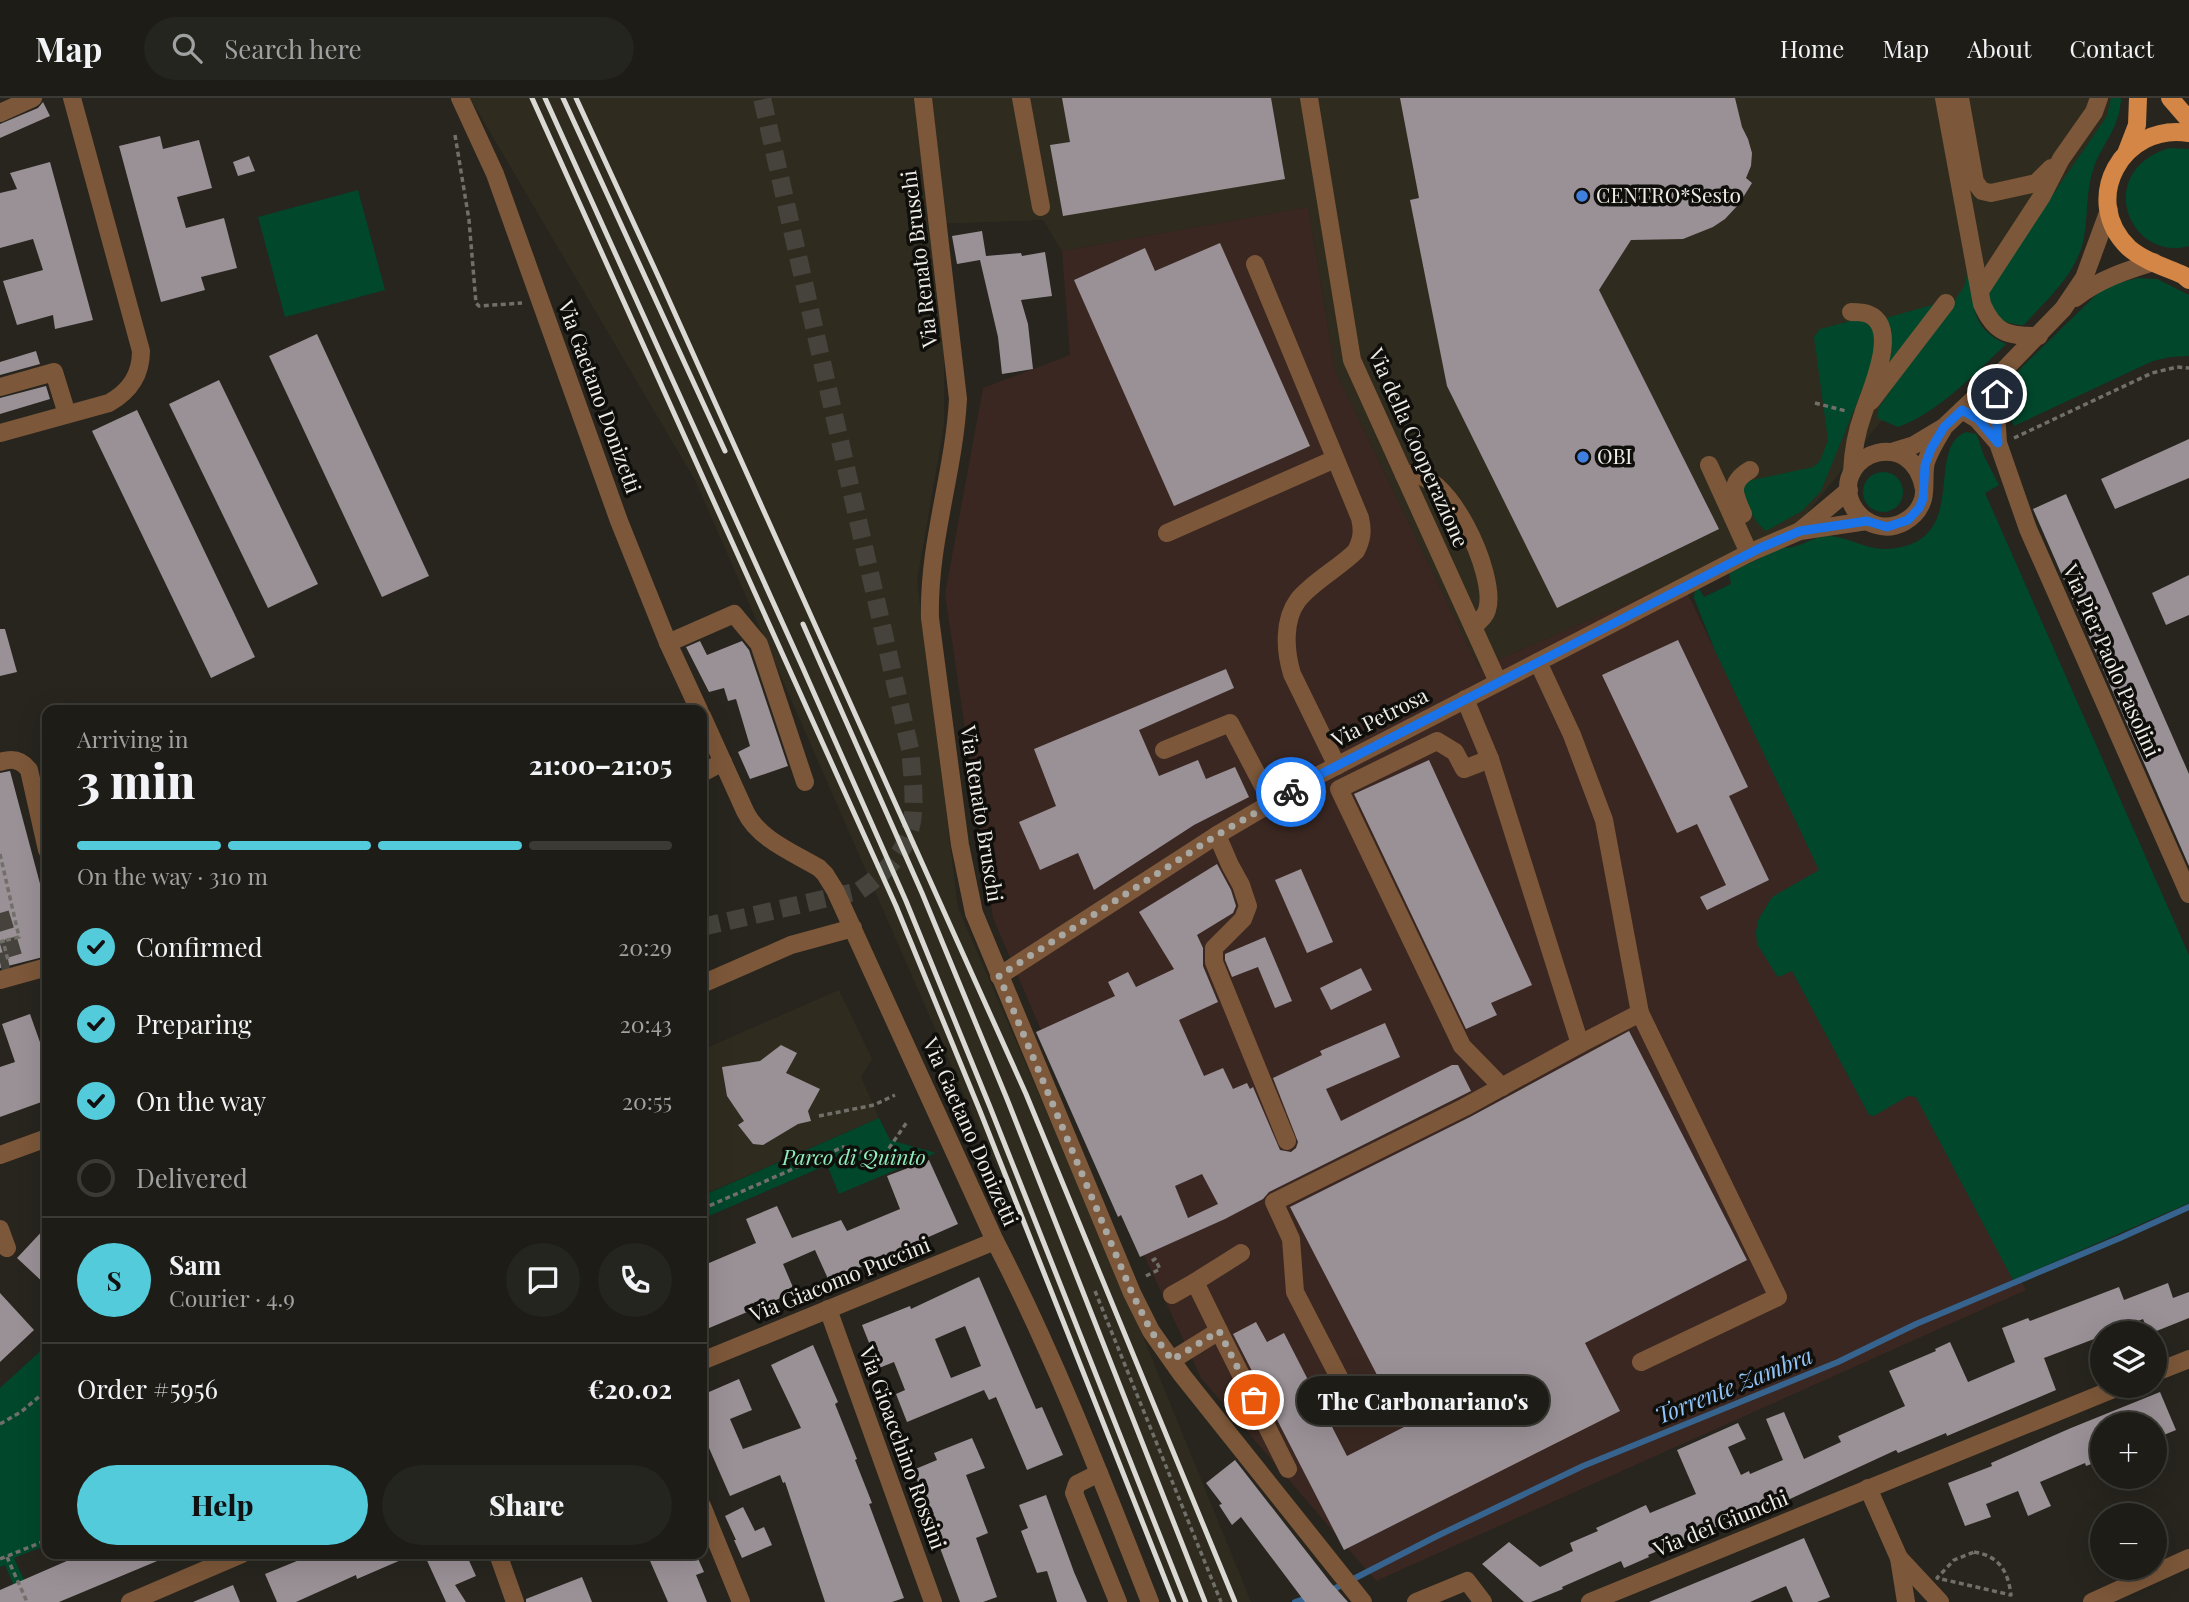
<!DOCTYPE html>
<meta charset="utf-8">
<style>
:root{--surface:#1d1c16;--page:#25251f;--text:#f1f3f6;--muted:#a0a1a1;--line:#3b3a35;--accent:#53cbda}
body{margin:0;font-family:"Playfair Display",serif;background:var(--page);color:var(--text);height:100vh;display:flex;flex-direction:column;font-size:26px;white-space:nowrap}
*{box-sizing:border-box;margin:0}
p{font-size:23px;color:var(--muted)}
.icon{flex:none;width:38px;height:38px;fill:none;stroke:currentColor;stroke-width:2;stroke-linecap:round;stroke-linejoin:round}
.map{position:relative;flex:1;overflow:hidden}
.side{position:absolute;left:42px;top:607px;width:665px;height:854px;display:flex;flex-direction:column;background:var(--surface);border-radius:14px;box-shadow:0 7px 28px #0002,0 0 0 2px var(--line)}
.side>*{flex:none}
.fabs{position:absolute;left:2090px;top:1223px;display:grid;gap:14px}
.fabs a{display:grid;place-items:center;width:77px;height:77px;border-radius:50%;background:var(--surface);box-shadow:0 7px 28px #0002,0 0 0 2px var(--line);font-size:35px}
.pin{position:absolute;display:grid;place-items:center;width:60px;height:60px;color:#fff;margin:-30px;border:4px solid #fff;border-radius:50%;box-shadow:0 2px 7px #0007}
.courier{position:absolute;display:grid;place-items:center;width:70px;height:70px;margin:-35px;border:5px solid #1a73e8;border-radius:50%;background:#fff;color:#222;box-shadow:0 2px 9px #0007}
.bubble{position:absolute;height:49px;border-radius:24px;background:var(--surface);box-shadow:0 7px 28px #0002,0 0 0 2px var(--line);font-size:23px;font-weight:800;line-height:49px;text-align:center}
.summary em{font-style:normal;font-weight:800}
.summary div{display:flex;flex-direction:column-reverse}
.summary{display:flex;align-items:center;justify-content:space-between;height:119px;padding:0 35px}
h1{font-size:46px;font-weight:800;line-height:52px}
.bar{display:grid;grid-template-columns:repeat(4,1fr);gap:10px 7px;align-content:center;height:84px;padding:0 35px}
.bar i{height:9px;border-radius:5px;background:var(--line)}
.bar .current{background:var(--accent)}
.bar p{grid-column:span 4}
.line{display:flex;align-items:center;gap:18px;padding:0 35px;border-top:2px solid var(--line)}
.line div{flex:1}
.round{display:grid;place-items:center;flex:none;width:74px;height:74px;border-radius:37px;background:var(--page)}
ol{padding:0 35px;list-style:none}
li{display:flex;align-items:center;gap:21px;height:77px}
li p{margin-inline-start:auto}
li .icon{padding:7px;border-radius:50%;background:var(--accent);color:#111;stroke-width:4}
li:last-child{color:var(--muted)}
li i{width:38px;height:38px;border:4px solid var(--line);border-radius:50%}
.primary-button{display:flex;gap:14px;margin-top:auto;padding:14px 35px}
.primary-button a{flex:1;height:80px;border-radius:42px;background:var(--accent);color:#111;font-size:28px;font-weight:800;line-height:80px;text-align:center}
.primary-button a+a{background:var(--page);color:var(--text)}
header{display:flex;align-items:center;gap:42px;box-sizing:border-box;height:98px;padding:0 35px;background:var(--surface);border-bottom:2px solid var(--line)}
header strong{font-size:33px}
nav{display:flex;gap:38px;margin-inline-start:auto;font-size:24px}
.search{width:490px;height:63px;background:var(--page);display:flex;align-items:center;gap:18px;box-sizing:border-box;padding:0 24px;border-radius:38px;color:var(--muted);font-size:26px}
.map>svg:first-child{display:block}
</style>
<header>
<strong>Map</strong>
<div class="search"><svg class="icon" aria-label="search" viewBox="0 0 24 24"><circle cx="10" cy="10" r="6"/><path d="M15 15l6 6"/></svg>Search here</div>
<nav><a>Home</a><a>Map</a><a>About</a><a>Contact</a></nav>
</header>
<div class="map">
<svg width="2189" height="1504" viewBox="0 0 2189 1504">
<rect width="100%" height="100%" fill="#27251e"/>
<!-- built -->
<g fill="#2f2c1f">
<path d="M470,0H2115L2113,19L1988,190L1800,424L1681,482L1479,570L1335,273L1308,109L1062,153L1043,122L931,126L944,257V327L917,483L958,810L1126,1197L1251,1504H1173L1006,1087L982,1038L696,384Z"/>
<path d="M839,892L872,961L861,979L879,1020L707,1095L702,1081V952Z"/>
</g>
<!-- industrial -->
<path fill="#3a2721" d="M1308,109L1335,273L1479,570L1681,482L1826,783L1919,989L2026,1192L1376,1483L1201,1280L1056,967L993,820L945,496L983,290L1070,257L1062,153Z"/>
<!-- green -->
<g fill="#00472c">
<path d="M2111,0H2121C2120,30 2103,44 2094,69C2086,91 2088,116 2084,139C2078,175 2047,201 2024,227C2011,227 1995,222 1990,208C1988,204 1989,195 1988,190L2107,18Z"/>
<path d="M2169,50L2189,51V148C2130,165 2092,74 2169,50Z"/>
<path d="M358,92L385,192L285,219L258,119Z"/>
<path d="M1968,173C1976,208 1968,228 2006,246C1977,274 1936,316 1898,329L1877,320L1879,309L1964,189Z"/>
<path d="M2138,180L2157,181L2189,197V258L2170,259L2153,263L2014,328L2008,315L2006,302L2019,272L2100,193L2118,185Z"/>
<path d="M1939,205L1881,287L1891,253L1886,220Z"/>
<path d="M1858,221C1876,227 1876,239 1877,255L1821,393L1802,413L1766,433C1752,422 1747,406 1742,390L1748,383L1813,369L1820,363L1828,342L1814,239L1820,231Z"/>
<path d="M1966,334L1976,336L1978,340L1984,358L1999,387L1985,395L2189,857V1105L2013,1182L1916,999L1908,998L1874,1018L1869,1017L1792,873L1779,879L1777,878L1757,846L1756,834L1758,822L1772,799L1819,772L1715,553L1694,500L1695,492L1698,489L1704,499L1731,486L1729,475L1783,449C1797,453 1813,437 1829,438C1849,439 1867,452 1887,451C1973,446 1923,350 1966,334Z"/>
<circle cx="1883" cy="394" r="20"/>
<path d="M879,1020L890,1042L936,1055L839,1096L827,1067L702,1121V1098Z"/>
<path d="M47,1247V1447L14,1460L34,1504H21L5,1467L0,1469V1290Z"/>
</g>
<g fill="none" stroke-linecap="round" stroke-linejoin="round">
<!-- stream -->
<g stroke="#37648f" stroke-width="6">
<path d="M1330,1493L1437,1438L1583,1368L1838,1264L1916,1226L2120,1140L2189,1109"/>
<path d="M1295,1504L1310,1499"/>
</g>
</g>
<!-- building -->
<g fill="#9a9197" fill-rule="evenodd">
<path d="M1062,0H1271L1285,81L1063,118L1050,47L1070,44Z"/>
<path d="M1400,0H1735L1742,29L1748,41L1752,55L1751,68L1746,80L1752,85L1739,106L1725,121L1713,129L1683,141L1631,142L1599,192L1719,431L1557,510L1447,288L1410,102L1419,100Z"/>
<path d="M43,4L50,18L0,40V26L38,10Z"/>
<path d="M160,38L163,51L199,42L212,90L177,99L186,130L224,120L237,170L201,179L205,192L161,204L119,48Z"/>
<path d="M249,58L255,73L238,78L233,64Z"/>
<path d="M50,64L93,222L55,231L53,217L17,227L3,183L43,172L33,141L0,150V95L17,91L10,75Z"/>
<path d="M982,133L986,158L1021,155L1022,158L1045,154L1052,198L1021,202L1028,226L1033,271L1002,276L998,239L980,162L957,166L952,138Z"/>
<path d="M1220,145L1310,348L1174,408L1074,182L1145,150L1155,173Z"/>
<path d="M317,236L429,478L382,499L269,258Z"/>
<path d="M36,253L40,266L0,277V264Z"/>
<path d="M219,282L318,486L268,510L169,306Z"/>
<path d="M46,288L50,301L0,316V300Z"/>
<path d="M137,312L255,559L211,580L92,333Z"/>
<path d="M2189,341V380L2115,411L2101,381Z"/>
<path d="M2066,396L2189,676V768L2033,411Z"/>
<path d="M2189,477V517L2166,527L2152,495Z"/>
<path d="M0,531H5L17,574L0,578Z"/>
<path d="M1678,542L1748,689L1729,698L1769,782L1707,812L1700,799L1726,787L1697,726L1677,735L1602,577Z"/>
<path d="M700,543L707,557L742,543L749,552L788,668L750,681L738,654L750,648L736,601L728,603L724,590L709,594L686,549Z"/>
<path d="M1226,571L1234,590L1139,632L1159,678L1198,662L1206,681L1235,669L1249,699L1194,727L1094,792L1078,755L1040,772L1019,724L1056,708L1034,651Z"/>
<path d="M1429,662L1532,887L1491,905L1497,917L1466,931L1354,696Z"/>
<path d="M10,673L47,812V858L0,870V675Z"/>
<path d="M1217,766L1231,792L1236,808L1233,815L1197,837L1203,850V868L1218,904L1179,922L1204,978L1223,970L1233,991L1247,985L1250,991L1253,989L1280,1052L1291,1054L1296,1050L1298,1044L1273,980L1322,957L1320,953L1385,925L1400,959L1326,991L1341,1023L1452,967H1458L1471,993L1269,1094L1263,1101L1225,1121L1140,1159L1121,1117L1118,1119L1036,934L1115,898L1108,884L1128,874L1136,889L1174,871L1139,814ZM1202,1076L1218,1106L1188,1120L1175,1088Z"/>
<path d="M1301,771L1333,844L1307,855L1275,782Z"/>
<path d="M1265,839L1292,903L1275,910L1258,869L1232,879L1225,862V856Z"/>
<path d="M1361,870L1372,892L1331,912L1320,890Z"/>
<path d="M30,916L47,964L43,965L47,978V1002L0,1019V969L15,964L2,926Z"/>
<path d="M1629,933L1747,1162L1585,1245L1620,1313L1344,1452L1233,1236L1256,1224L1267,1244L1284,1235L1347,1358L1404,1329L1290,1109L1470,1019Z"/>
<path d="M781,947L797,955L786,975L820,991L808,1013L811,1023L798,1026L763,1047L753,1046L738,1027L744,1023L727,998L722,969L760,963Z"/>
<path d="M929,1062L958,1126L829,1183L815,1152L783,1166L795,1194L702,1233V1168L756,1145L746,1121L777,1108L792,1140L841,1122L847,1133L900,1111L887,1078Z"/>
<path d="M47,1128V1188L17,1160Z"/>
<path d="M979,1179L1036,1311L1042,1309L1063,1357L1027,1372L996,1299L989,1302L984,1292L907,1324L896,1296L905,1292L894,1264L879,1270L862,1227L910,1208L911,1211ZM965,1228L981,1268L951,1280L935,1241Z"/>
<path d="M2168,1185L2173,1200L2189,1194V1220L2149,1236L2143,1221L2107,1236H2102V1238L2044,1260L2056,1292L1947,1338L1946,1335L1898,1355L1896,1352L1777,1407L1776,1404L1648,1457L1649,1459L1624,1470L1621,1463L1562,1489L1563,1491L1531,1504H1524L1482,1466L1509,1444L1540,1469L1573,1453L1570,1445L1598,1433L1596,1430L1646,1407L1650,1415L1696,1396L1677,1352L1738,1325L1746,1341L1728,1349L1741,1377L1749,1373L1750,1376L1783,1362L1766,1321L1784,1314L1804,1361L1841,1344L1838,1338L1905,1308L1889,1273L1936,1253L1935,1251L1950,1244L1968,1284L2015,1264L2002,1230L2028,1220L2030,1223L2119,1189L2124,1202Z"/>
<path d="M0,1195L34,1232L0,1264Z"/>
<path d="M813,1247L838,1304L835,1306L857,1361L855,1362L872,1405L869,1406L904,1500L892,1504H825L785,1384L783,1385L780,1377L730,1398L702,1334V1297L739,1281L752,1312L730,1321L743,1351L801,1330L771,1267Z"/>
<path d="M2160,1294L2176,1332L2154,1341V1326H2102V1362L2086,1368L2085,1365L2040,1384L2051,1408L2028,1418L2018,1393L1986,1406L1991,1419L1965,1428L1948,1385L1992,1368L1991,1365L2071,1330Z"/>
<path d="M972,1340L985,1370L966,1377L988,1435L976,1440L997,1499L983,1504H960L929,1420L932,1419L913,1372L937,1362L934,1355Z"/>
<path d="M1235,1362L1331,1485L1348,1504H1305L1241,1419L1232,1427L1219,1407L1222,1406L1206,1385Z"/>
<path d="M1046,1397L1074,1474L1087,1504H1057L1047,1473L1037,1475L1021,1433L1028,1430L1019,1407Z"/>
<path d="M743,1409L755,1433L764,1429L772,1447L742,1460L734,1442H736L725,1418Z"/>
<path d="M1804,1440L1830,1499L1817,1504H1793L1786,1488L1750,1504H1649Z"/>
<path d="M67,1456H174L59,1504H0V1492L69,1462Z"/>
<path d="M314,1456H415L357,1481L356,1477L296,1504H277L265,1476Z"/>
<path d="M424,1456H466L476,1478L455,1487L466,1504H446Z"/>
<path d="M647,1456H696L704,1474L696,1477L707,1504H668Z"/>
<path d="M582,1479L592,1504H526V1501Z"/>
<path d="M233,1487L240,1504H193Z"/>
</g>
<g fill="none" stroke-linecap="round" stroke-linejoin="round">
<!-- minor-tunnel -->
<g stroke="#45433c" stroke-width="18" stroke-dasharray="18 9" stroke-linecap="butt">
<path d="M0,815L14,861L0,864"/>
<path d="M702,829L859,793C922,749 916,719 910,651L762,0"/>
</g>
<!-- path -->
<g stroke="#716f69" stroke-width="3.5" stroke-dasharray="5 3.5" stroke-linecap="butt">
<path d="M455,37L469,122L476,205L479,208L522,205"/>
<path d="M1815,305L1846,313"/>
<path d="M2014,340L2152,275L2177,269L2189,270"/>
<path d="M0,756L19,839L3,843"/>
<path d="M0,844L3,843L8,862"/>
<path d="M819,1018L874,1007L895,997"/>
<path d="M702,1111L843,1049L871,1057L885,1056L907,1024"/>
<path d="M1146,1178L1160,1171L1155,1161L1150,1164"/>
<path d="M1095,1193L1221,1504"/>
<path d="M0,1326L21,1314L47,1292"/>
<path d="M1974,1454C1999,1458 2008,1473 2011,1497L1937,1480L1954,1462Z"/>
<path d="M7,1459L27,1504"/>
<path d="M0,1461L47,1442"/>
</g>
<!-- minor -->
<g stroke="#7c5739" stroke-width="18">
<path d="M460,0L495,76L619,423L668,545L699,612"/>
<path d="M923,0L958,301C954,375 928,445 930,520L960,747L974,815L1132,1195L1151,1233L1182,1277L1363,1504"/>
<path d="M1021,0L1041,109"/>
<path d="M1309,0L1352,262L1498,584"/>
<path d="M1944,0L1982,206C1995,236 2008,238 2039,238"/>
<path d="M1960,0L1975,84L1982,93L1991,95L2036,85L2051,70"/>
<path d="M0,15L33,0"/>
<path d="M1255,166L1360,420C1363,433 1362,441 1356,453C1339,470 1312,484 1298,502C1283,522 1285,553 1292,576L1337,668"/>
<path d="M1980,193L2042,98L2061,61L2094,14L2099,0"/>
<path d="M2075,200C2100,181 2125,173 2154,164"/>
<path d="M1851,214C1856,214 1863,214 1868,216C1901,229 1870,293 1863,316C1856,335 1853,354 1852,374"/>
<path d="M2002,274L1996,314L1998,345L2028,431L2189,796"/>
<path d="M0,289L54,274L67,316"/>
<path d="M1871,303L1946,205"/>
<path d="M1962,312L1977,321L1998,345"/>
<path d="M0,335L109,305C130,293 141,277 141,253L72,0"/>
<path d="M1891,354L1914,347L1944,329L2002,274L2063,211L2084,180L2109,112"/>
<path d="M1709,367L1749,455"/>
<path d="M1404,377C1446,364 1498,478 1487,512C1485,519 1479,524 1473,528"/>
<path d="M1924,391C1913,328 1835,354 1850,402C1855,415 1863,423 1876,427C1895,433 1917,421 1923,401C1926,389 1923,376 1926,364C1930,352 1937,341 1943,331"/>
<path d="M1743,416C1734,396 1728,385 1750,372"/>
<path d="M1800,433L1849,392"/>
<path d="M1167,435L1335,361"/>
<path d="M668,545L734,516L759,546L805,684"/>
<path d="M1538,564L1572,637L1604,722L1640,915"/>
<path d="M702,618L745,713C758,741 794,755 819,770L825,776L835,792L995,1143C1055,1259 1102,1382 1150,1504"/>
<path d="M1164,652L1230,625L1272,705"/>
<path d="M1490,661L1464,671L1455,654L1437,643L1339,691L1462,948L1502,989"/>
<path d="M0,664C12,660 21,661 29,672L47,752"/>
<path d="M702,675L723,664"/>
<path d="M1217,737L1230,767L1241,787L1248,808L1243,821L1214,850V864L1287,1043"/>
<path d="M999,878L1217,737L1317,678L1749,455L1800,433L1867,423"/>
<path d="M0,882L47,869"/>
<path d="M702,886L791,847L853,830"/>
<path d="M1580,946L1640,915L1778,1199L1641,1264"/>
<path d="M0,1057L47,1040"/>
<path d="M0,1131L7,1150"/>
<path d="M1172,1197L1195,1184"/>
<path d="M828,1211L933,1504"/>
<path d="M1219,1233L1195,1184L1241,1155"/>
<path d="M1172,1262L1219,1233L1288,1371"/>
<path d="M702,1263L995,1143"/>
<path d="M2154,1275L2189,1261"/>
<path d="M1359,1318L1295,1194L1291,1141L1274,1104L1465,1009L1580,946L1490,661L1465,601"/>
<path d="M1099,1375L1077,1386L1074,1395L1118,1504"/>
<path d="M1868,1390L1899,1460L1906,1504"/>
<path d="M702,1408L741,1504"/>
<path d="M498,1456L515,1504"/>
<path d="M1899,1460L1940,1504"/>
<path d="M130,1504L242,1456"/>
<path d="M1416,1504L1467,1483L1483,1504"/>
<path d="M1590,1504L2121,1288"/>
<path d="M2092,1504L2189,1460"/>
</g>
<!-- major -->
<g stroke="#d38645" stroke-width="18">
<path d="M2170,0L2189,22"/>
<path d="M2189,35C2123,24 2079,102 2129,150C2144,163 2165,169 2183,177L2189,182"/>
<path d="M2127,53L2137,27L2138,0"/>
</g>
<!-- rail -->
<g stroke="#dad9d4" stroke-width="5">
<path d="M532,0L896,808L980,1013L1174,1504"/>
<path d="M545,0L802,568L906,803L990,1009L1186,1504"/>
<path d="M563,0L725,353"/>
<path d="M576,0L659,180L1026,996L1235,1504"/>
<path d="M803,526L922,795L1007,1001L1205,1504"/>
</g>
</g>
<g fill="none" stroke-linecap="round" stroke-linejoin="round">
<!-- done -->
<path stroke="#a8a7a1" stroke-width="7" stroke-dasharray="0 12.6" d="M1254,1302L1219,1233L1172,1262L1151,1233L1132,1195L999,878L1217,737L1291,694"/>
<!-- route -->
<path stroke="#1a73e8" stroke-width="9" d="M1291,694L1317,678L1760,450L1800,433L1867,423L1887,429L1908,422L1919,410L1923,401L1925,367L1931,351L1944,329L1962,312L1978,321L1998,345L1996,314L1997,296"/>
</g>
<!-- markers -->
<g fill="#3f7fe0" stroke="#0f0e0b" stroke-width="2.5">
<circle cx="1582" cy="98" r="7"/>
<circle cx="1583" cy="359" r="7"/>
</g>
<g text-anchor="middle" stroke-width="7" stroke-linejoin="round" paint-order="stroke">
<!-- poi labels -->
<g font-size="21" fill="#eeede8" stroke="#0f0e0b" text-anchor="start">
<text x="1596" y="105">CENTRO*Sesto</text>
<text x="1597" y="366">OBI</text>
</g>
<!-- street labels -->
<g font-size="21" fill="#eeede8" stroke="#0f0e0b">
<text transform="translate(920 161) rotate(-97)" y="7">Via Renato Bruschi</text>
<text transform="translate(599 299) rotate(70)" y="7">Via Gaetano Donizetti</text>
<text transform="translate(1418 350) rotate(66)" y="7">Via della Cooperazione</text>
<text transform="translate(2111 563) rotate(66)" y="7">Via Pier Paolo Pasolini</text>
<text transform="translate(1380 620) rotate(-27)" y="7">Via Petrosa</text>
<text transform="translate(981 716) rotate(81)" y="7">Via Renato Bruschi</text>
<text transform="translate(970 1034) rotate(66)" y="7">Via Gaetano Donizetti</text>
<text transform="translate(840 1182) rotate(-22)" y="7">Via Giacomo Puccini</text>
<text transform="translate(902 1350) rotate(70)" y="7">Via Gioacchino Rossini</text>
<text transform="translate(1721 1426) rotate(-22)" y="7">Via dei Giunchi</text>
</g>
<!-- park labels -->
<g font-size="21" font-style="italic" fill="#8fefbd" stroke="#0f0e0b">
<text x="854" y="1067">Parco di Quinto</text>
</g>
<!-- water labels -->
<g font-size="23" font-style="italic" fill="#92c6fb" stroke="#0f0e0b">
<text transform="translate(1734 1288) rotate(-22)" y="8">Torrente Zambra</text>
</g>
</g>
</svg>
<div class="fabs">
<a><svg class="icon" aria-label="layers" viewBox="0 0 24 24"><path d="M12 4l9 5-9 5-9-5zM3 14l9 5 9-5"/></svg></a>
<a>+</a>
<a>−</a>
</div>
<div class="pin" style="left:1254px;top:1302px;background:#ea580c"><svg class="icon" aria-label="bag" viewBox="0 0 24 24"><path d="M5 8h14l-1 12H6zM9 8a3 3 0 0 1 6 0"/></svg></div>
<div class="pin" style="left:1997px;top:296px;background:#1f2937"><svg class="icon" aria-label="home" viewBox="0 0 24 24"><path d="M3 11l9-7 9 7M6 9v11h12V9"/></svg></div>
<div class="courier" style="left:1291px;top:694px"><svg class="icon" aria-label="bike" viewBox="0 0 24 24"><circle cx="6" cy="16" r="4"/><circle cx="18" cy="16" r="4"/><path d="M6 16l4-8h5l3 8M10 8l3 8H6M13 5h3"/></svg></div>
<div class="bubble" style="left:1297px;top:1278px;width:252px">The Carbonariano's</div>
<section class="side">
<div class="summary"><div><h1>3 min</h1><p>Arriving in</p></div><em>21:00–21:05</em></div>
<div class="bar"><i class="current"></i><i class="current"></i><i class="current"></i><i></i><p>On the way · 310 m</p></div>
<ol>
<li><svg class="icon" aria-label="check" viewBox="0 0 24 24"><path d="M5 12l5 5 9-10"/></svg>Confirmed<p>20:29</p></li>
<li><svg class="icon" aria-label="check" viewBox="0 0 24 24"><path d="M5 12l5 5 9-10"/></svg>Preparing<p>20:43</p></li>
<li><svg class="icon" aria-label="check" viewBox="0 0 24 24"><path d="M5 12l5 5 9-10"/></svg>On the way<p>20:55</p></li>
<li><i></i>Delivered</li>
</ol>
<div class="line" style="height:126px"><b class="round" style="background:var(--accent);color:#111">S</b><div><b>Sam</b><p>Courier · 4.9</p></div><a class="round"><svg class="icon" aria-label="chat" viewBox="0 0 24 24"><path d="M4 5h16v11H9l-5 4z"/></svg></a><a class="round"><svg class="icon" aria-label="phone" viewBox="0 0 24 24"><path d="M5 4h4l2 5-3 2q2 4 5 5l2-3 5 2v4C11 20 4 13 5 4z"/></svg></a></div>
<div class="line" style="height:91px"><div>Order #5956</div><b>€20.02</b></div>
<div class="primary-button"><a>Help</a><a>Share</a></div>
</section>
</div>
